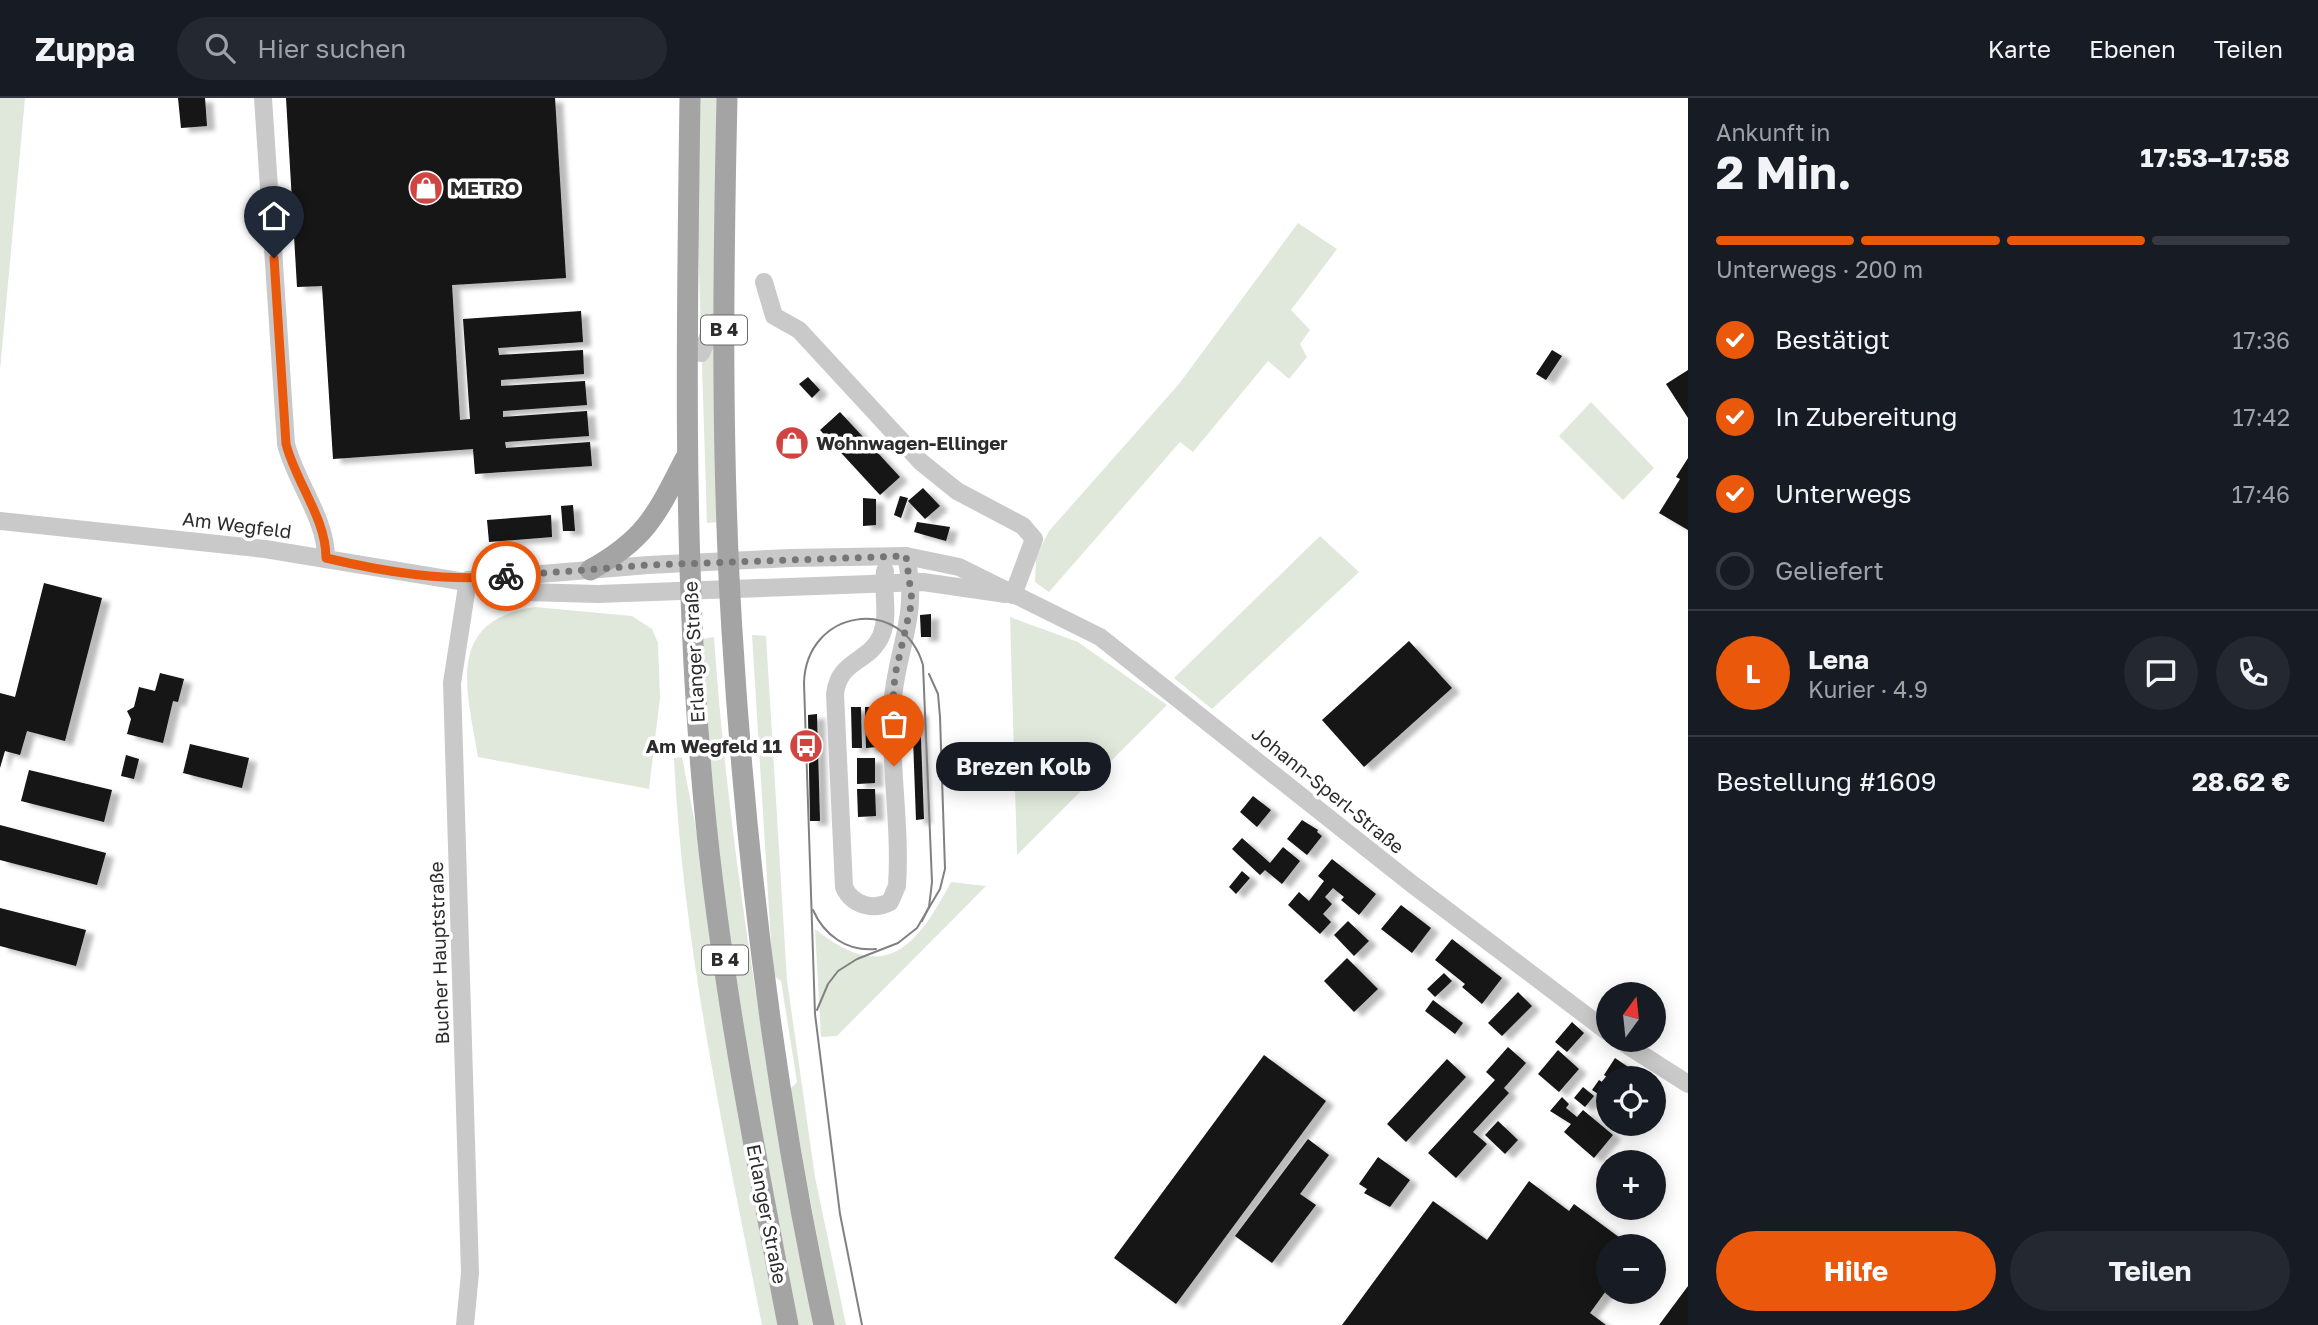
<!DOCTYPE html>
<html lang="de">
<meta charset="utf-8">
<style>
:root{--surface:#171b24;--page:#242831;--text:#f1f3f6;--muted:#9ea1a6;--line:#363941;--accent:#ea580c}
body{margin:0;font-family:"Golos Text",sans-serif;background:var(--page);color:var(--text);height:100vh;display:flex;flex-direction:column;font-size:26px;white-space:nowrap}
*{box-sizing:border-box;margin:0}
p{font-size:23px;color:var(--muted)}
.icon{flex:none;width:38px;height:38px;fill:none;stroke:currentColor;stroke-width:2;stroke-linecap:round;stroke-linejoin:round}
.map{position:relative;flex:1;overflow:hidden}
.details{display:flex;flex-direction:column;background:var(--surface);width:630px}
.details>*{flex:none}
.needle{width:46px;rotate:15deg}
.buttons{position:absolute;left:1596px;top:884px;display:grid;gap:14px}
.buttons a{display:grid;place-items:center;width:70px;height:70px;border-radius:50%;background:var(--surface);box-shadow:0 4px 18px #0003;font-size:35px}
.pin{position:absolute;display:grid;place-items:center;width:60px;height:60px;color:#fff;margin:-72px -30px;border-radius:50% 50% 50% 0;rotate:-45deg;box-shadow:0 0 7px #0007}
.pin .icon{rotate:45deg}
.courier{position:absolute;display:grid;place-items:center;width:70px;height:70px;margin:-35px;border:5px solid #ea580c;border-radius:50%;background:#fff;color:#222;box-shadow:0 2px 9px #0007}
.bubble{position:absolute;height:49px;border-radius:24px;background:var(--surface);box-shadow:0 4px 18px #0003;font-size:23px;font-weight:700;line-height:49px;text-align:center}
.head em{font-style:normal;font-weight:700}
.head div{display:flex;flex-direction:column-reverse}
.head{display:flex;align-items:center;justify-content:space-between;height:119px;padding:0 28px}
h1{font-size:46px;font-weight:700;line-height:52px}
.bar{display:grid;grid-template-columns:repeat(4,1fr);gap:10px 7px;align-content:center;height:84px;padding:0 28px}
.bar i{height:9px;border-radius:5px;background:var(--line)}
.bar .current{background:var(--accent)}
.bar p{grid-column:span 4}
.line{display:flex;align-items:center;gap:18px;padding:0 28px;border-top:2px solid var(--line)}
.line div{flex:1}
.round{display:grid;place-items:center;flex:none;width:74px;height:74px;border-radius:37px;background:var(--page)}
ol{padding:0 28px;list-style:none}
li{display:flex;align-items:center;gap:21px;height:77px}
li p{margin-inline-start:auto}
li .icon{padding:7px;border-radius:50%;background:var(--accent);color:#fff;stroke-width:4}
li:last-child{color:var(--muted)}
li i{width:38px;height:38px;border:4px solid var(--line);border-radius:50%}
.button{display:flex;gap:14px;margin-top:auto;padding:14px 28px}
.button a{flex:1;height:80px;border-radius:42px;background:var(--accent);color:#fff;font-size:28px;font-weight:700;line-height:80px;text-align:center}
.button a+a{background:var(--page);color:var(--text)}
header{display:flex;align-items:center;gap:42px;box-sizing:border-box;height:98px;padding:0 35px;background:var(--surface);border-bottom:2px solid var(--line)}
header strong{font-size:33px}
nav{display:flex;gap:38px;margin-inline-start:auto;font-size:24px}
.search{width:490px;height:63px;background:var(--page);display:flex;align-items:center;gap:18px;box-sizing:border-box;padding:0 24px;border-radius:38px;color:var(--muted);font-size:26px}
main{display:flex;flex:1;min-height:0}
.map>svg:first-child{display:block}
</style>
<header>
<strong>Zuppa</strong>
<div class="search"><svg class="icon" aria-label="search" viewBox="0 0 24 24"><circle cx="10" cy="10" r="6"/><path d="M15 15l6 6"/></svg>Hier suchen</div>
<nav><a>Karte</a><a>Ebenen</a><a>Teilen</a></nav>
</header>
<main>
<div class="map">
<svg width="1688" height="1227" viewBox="0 0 1688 1227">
<defs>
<filter id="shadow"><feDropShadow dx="8" dy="4.5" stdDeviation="2" flood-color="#0004"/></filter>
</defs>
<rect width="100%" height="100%" fill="#fff"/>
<!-- green -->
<g fill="#e0e8db">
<path d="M0,0H25L0,273Z"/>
<path d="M698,0H717L718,424L707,425L697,109Z"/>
<path d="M1298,125L1337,151L1291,212L1310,232L1300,246L1307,259L1289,281L1268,263L1193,354L1180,344L1049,494L1035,484L1036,459L1049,433L1179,286Z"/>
<path d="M1591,304L1654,370L1623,402L1559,338Z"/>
<path d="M1320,438L1359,474L1212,611L1174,580Z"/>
<path d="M535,509L632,518L652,531L658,545L660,600L649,691L478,659C467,593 444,522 535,509Z"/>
<path d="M1010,519L1078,544L1167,607L1017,757Z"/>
<path d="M752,537L766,538L787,882L815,1079L846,1227H833L790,991L797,984L781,883L773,877Z"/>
<path d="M714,539C730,771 772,999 814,1227H797C771,1088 743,950 726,810C714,720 708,631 703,541Z"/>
<path d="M682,659L700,751L779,1227H762C725,1039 683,851 674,660Z"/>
<path d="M951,784L986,788L837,938L821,939L815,831C885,887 916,850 951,784Z"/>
</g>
<!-- building -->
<g fill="#131313" filter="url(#shadow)">
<path d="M178,0H205L207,28L181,30Z"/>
<path d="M286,0H555L566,180L452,187L460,322L470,321L463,221L581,213L583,244L498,250L499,257L583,252L584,276L501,282V288L585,283L587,307L503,313V319L587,313L589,338L505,344L506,350L590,344L592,368L475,376L473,351L333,361L322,188L297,189Z"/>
<path d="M1552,252L1562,258L1546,282L1536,276Z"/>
<path d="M1688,272V320L1666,286Z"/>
<path d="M808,279L820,292L812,300L799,286Z"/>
<path d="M840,314L900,379L880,397L820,332Z"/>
<path d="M1688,360V432L1659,415L1680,381L1676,379Z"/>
<path d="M923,390L940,408L925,421L908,403Z"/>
<path d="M900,398L908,400L901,420L894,417Z"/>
<path d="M863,400L876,401V427L863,428Z"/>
<path d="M573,407L575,433H563L561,408Z"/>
<path d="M551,417L552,439L489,444L487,422Z"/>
<path d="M917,424L950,429L946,443L914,434Z"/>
<path d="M44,485L102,500L65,643L27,633L20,657L5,653L0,670V595L15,599Z"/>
<path d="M931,516V539H921L920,517Z"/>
<path d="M1409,543L1452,590L1364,669L1322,622Z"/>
<path d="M160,575L184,581L178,604L173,603L163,645L127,636L131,621L127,613L134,609L139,589L155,593Z"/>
<path d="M851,609H861L862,650H852Z"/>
<path d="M865,609H876L877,649L866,650Z"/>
<path d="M912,613H920L924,721L916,722Z"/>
<path d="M817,616L820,723H810L808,617Z"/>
<path d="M190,646L249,660L242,690L183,675Z"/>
<path d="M126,657L139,661L134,681L121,678Z"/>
<path d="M857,660H875V685L857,686Z"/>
<path d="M29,672L112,692L104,724L21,703Z"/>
<path d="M857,691H875L876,718L858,719Z"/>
<path d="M1253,698L1271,712L1257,729L1240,714Z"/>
<path d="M1302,722L1318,732L1317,734L1322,738L1307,757L1287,741Z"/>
<path d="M0,727L106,755L97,787L0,762Z"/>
<path d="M1242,740L1270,765L1283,749L1300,763L1282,786L1265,772L1260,777L1232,751Z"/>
<path d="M1332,761L1376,796L1359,817L1341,802L1344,799L1333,790L1325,799L1332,806L1323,816L1331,824L1320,836L1288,807L1299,794L1309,803L1324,783L1318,778Z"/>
<path d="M1242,773L1250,780L1236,796L1229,789Z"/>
<path d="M1401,807L1431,830L1412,855L1381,831Z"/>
<path d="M0,810L86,832L76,868L0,848Z"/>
<path d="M1348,823L1369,843L1354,858L1334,837Z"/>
<path d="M1452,841L1502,880L1482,906L1462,889L1465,886L1435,862Z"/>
<path d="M1347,860L1378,891L1354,914L1324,883Z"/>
<path d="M1444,875L1452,883L1435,899L1427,891Z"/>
<path d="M1518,894L1532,908L1502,938L1488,925Z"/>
<path d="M1433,902L1463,925L1455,936L1425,913Z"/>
<path d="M1572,924L1584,935L1567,954L1555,944Z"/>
<path d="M1508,949L1526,965L1504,990L1509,995L1473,1034L1487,1046L1456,1080L1428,1055L1495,982L1486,974Z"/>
<path d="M1558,952L1579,971L1559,994L1538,976Z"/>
<path d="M1264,957L1326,1003L1176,1206L1114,1160Z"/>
<path d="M1615,960L1637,975L1633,980H1609L1604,977Z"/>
<path d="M1447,961L1466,979L1406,1044L1387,1026Z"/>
<path d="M1599,982L1608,988L1606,1001L1592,992Z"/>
<path d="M1583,989L1594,998L1585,1009L1574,1000Z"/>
<path d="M1562,999L1569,1006L1566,1010L1577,1019L1583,1012L1613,1037L1594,1060L1564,1034L1571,1026L1550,1013Z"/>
<path d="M1498,1023L1518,1042L1505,1056L1485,1037Z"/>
<path d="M1308,1041L1329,1057L1300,1096L1316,1107L1272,1165L1235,1138Z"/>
<path d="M1378,1059L1410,1082L1390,1109L1364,1095L1367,1091L1359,1086Z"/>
<path d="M1529,1083L1569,1113L1574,1106L1631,1148H1608V1190L1590,1215L1606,1227H1342L1433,1103L1487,1142Z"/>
<path d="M1688,1188V1227H1659Z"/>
</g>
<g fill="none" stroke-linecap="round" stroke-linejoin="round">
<!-- minor -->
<g stroke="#c9c9c9" stroke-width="18">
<path d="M263,0L286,346C296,385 326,420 326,460"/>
<path d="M764,184L774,218L799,232L921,364L957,393L1023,428L1034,441L1013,497"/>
<path d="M701,255L715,224"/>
<path d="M0,423L265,451L526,494L598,496L923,484L1006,496"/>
<path d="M885,473C882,496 890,517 881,538C869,565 839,561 835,596L844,789C852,807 873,813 890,804L897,788C901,730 890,670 892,611C895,552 920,521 906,458"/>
<path d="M468,482L648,467L790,460L906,458L959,469L1100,539L1412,786L1608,934"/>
<path d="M1619,942L1688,986"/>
<path d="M465,1227L470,1175L452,585L468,482"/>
</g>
<!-- major -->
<g stroke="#a4a4a4" stroke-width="21">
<path d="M690,0C687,215 683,430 699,645C713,841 751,1035 788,1227"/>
<path d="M727,0C723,177 721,356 732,533C746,766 775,999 824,1227"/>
<path d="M590,472C646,441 657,416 685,361"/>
</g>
<!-- tram -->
<g stroke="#818181" stroke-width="2">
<path d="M813,812C824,837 847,854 876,851"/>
<path d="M817,912L828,886L838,873L857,861L898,845L917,830L940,791L945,771L940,619L938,596L929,576"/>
<path d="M862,1227L840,1116L815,916L804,585C806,511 902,496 923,567L932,784L929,809L922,823"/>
</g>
</g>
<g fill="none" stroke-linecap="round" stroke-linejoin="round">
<!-- done -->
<path stroke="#767676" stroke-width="7" stroke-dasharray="0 12.6" d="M506,478L648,467L906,458L912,503L895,577L892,616L894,668"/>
<!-- route -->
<path stroke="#ea580c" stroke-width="9" d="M274,160L286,346C296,385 326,420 326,460C385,474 445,484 506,478"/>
</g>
<!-- icons -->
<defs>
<g id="shop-disc" transform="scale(1.75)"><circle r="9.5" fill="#d04541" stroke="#fff"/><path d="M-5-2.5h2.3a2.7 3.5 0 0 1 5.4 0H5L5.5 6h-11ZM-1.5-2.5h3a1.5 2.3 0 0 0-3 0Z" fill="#fff"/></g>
<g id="bus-disc" transform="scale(1.75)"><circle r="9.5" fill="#d04541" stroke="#fff"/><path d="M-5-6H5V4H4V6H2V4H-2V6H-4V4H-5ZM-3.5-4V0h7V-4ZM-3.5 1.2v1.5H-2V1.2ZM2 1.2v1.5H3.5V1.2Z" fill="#fff"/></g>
</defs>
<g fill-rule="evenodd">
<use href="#shop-disc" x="426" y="90"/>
<use href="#shop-disc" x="792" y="345"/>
<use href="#bus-disc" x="806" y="648"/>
</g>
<g text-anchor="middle" stroke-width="7" stroke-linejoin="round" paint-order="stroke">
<!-- shield labels -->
<g fill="#fff" stroke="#6b6b6b" stroke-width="2">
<rect x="701" y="217.5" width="46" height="29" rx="5"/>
<rect x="702" y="847.5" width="46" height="29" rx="5"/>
</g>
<g font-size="18" font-weight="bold" fill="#2c2c2c">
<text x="724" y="238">B 4</text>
<text x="725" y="868">B 4</text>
</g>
<!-- poi labels -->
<g font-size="19" font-weight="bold" fill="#2c2c2c" stroke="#fff" text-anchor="start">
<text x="450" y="97">METRO</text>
<text x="816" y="352">Wohnwagen-Ellinger</text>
<text x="782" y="655" text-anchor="end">Am Wegfeld 11</text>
</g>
<!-- street labels -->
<g font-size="19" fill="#2c2c2c" stroke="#fff">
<text transform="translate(237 427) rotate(7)" y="7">Am Wegfeld</text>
<text transform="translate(694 554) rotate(-93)" y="7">Erlanger Straße</text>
<text transform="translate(1328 692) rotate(39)" y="7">Johann-Sperl-Straße</text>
<text transform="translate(439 855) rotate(-92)" y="7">Bucher Hauptstraße</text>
<text transform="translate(767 1116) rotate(79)" y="7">Erlanger Straße</text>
</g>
</g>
</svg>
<div class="buttons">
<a><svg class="needle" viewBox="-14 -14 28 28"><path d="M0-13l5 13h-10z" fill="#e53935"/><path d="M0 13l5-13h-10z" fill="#9ea1a6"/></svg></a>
<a><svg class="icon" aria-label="locate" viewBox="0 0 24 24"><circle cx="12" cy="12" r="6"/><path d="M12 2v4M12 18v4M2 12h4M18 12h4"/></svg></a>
<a>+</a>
<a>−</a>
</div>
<div class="pin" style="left:894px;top:668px;background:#ea580c"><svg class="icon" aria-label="bag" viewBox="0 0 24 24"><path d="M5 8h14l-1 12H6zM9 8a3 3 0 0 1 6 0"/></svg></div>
<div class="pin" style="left:274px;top:160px;background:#1f2937"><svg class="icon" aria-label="home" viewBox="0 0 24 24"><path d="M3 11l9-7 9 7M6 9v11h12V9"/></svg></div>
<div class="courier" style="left:506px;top:478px"><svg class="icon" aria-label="bike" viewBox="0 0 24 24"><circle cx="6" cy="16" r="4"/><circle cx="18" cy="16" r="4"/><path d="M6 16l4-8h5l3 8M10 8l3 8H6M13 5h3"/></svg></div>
<div class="bubble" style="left:936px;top:644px;width:175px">Brezen Kolb</div>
</div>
<section class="details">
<div class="head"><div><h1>2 Min.</h1><p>Ankunft in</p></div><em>17:53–17:58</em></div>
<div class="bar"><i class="current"></i><i class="current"></i><i class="current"></i><i></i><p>Unterwegs · 200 m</p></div>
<ol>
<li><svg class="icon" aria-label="check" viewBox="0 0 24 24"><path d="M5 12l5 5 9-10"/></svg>Bestätigt<p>17:36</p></li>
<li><svg class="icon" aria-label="check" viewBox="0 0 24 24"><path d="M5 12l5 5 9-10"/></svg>In Zubereitung<p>17:42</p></li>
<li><svg class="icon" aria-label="check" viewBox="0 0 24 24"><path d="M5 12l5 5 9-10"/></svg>Unterwegs<p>17:46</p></li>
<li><i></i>Geliefert</li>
</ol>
<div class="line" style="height:126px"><b class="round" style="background:var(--accent);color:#fff">L</b><div><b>Lena</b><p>Kurier · 4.9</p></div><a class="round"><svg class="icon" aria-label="chat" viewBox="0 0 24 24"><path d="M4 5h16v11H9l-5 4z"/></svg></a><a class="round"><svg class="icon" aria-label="phone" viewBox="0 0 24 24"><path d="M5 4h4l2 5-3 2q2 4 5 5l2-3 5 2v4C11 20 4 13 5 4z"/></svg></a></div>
<div class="line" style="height:91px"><div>Bestellung #1609</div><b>28.62 €</b></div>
<div class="button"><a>Hilfe</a><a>Teilen</a></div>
</section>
</main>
